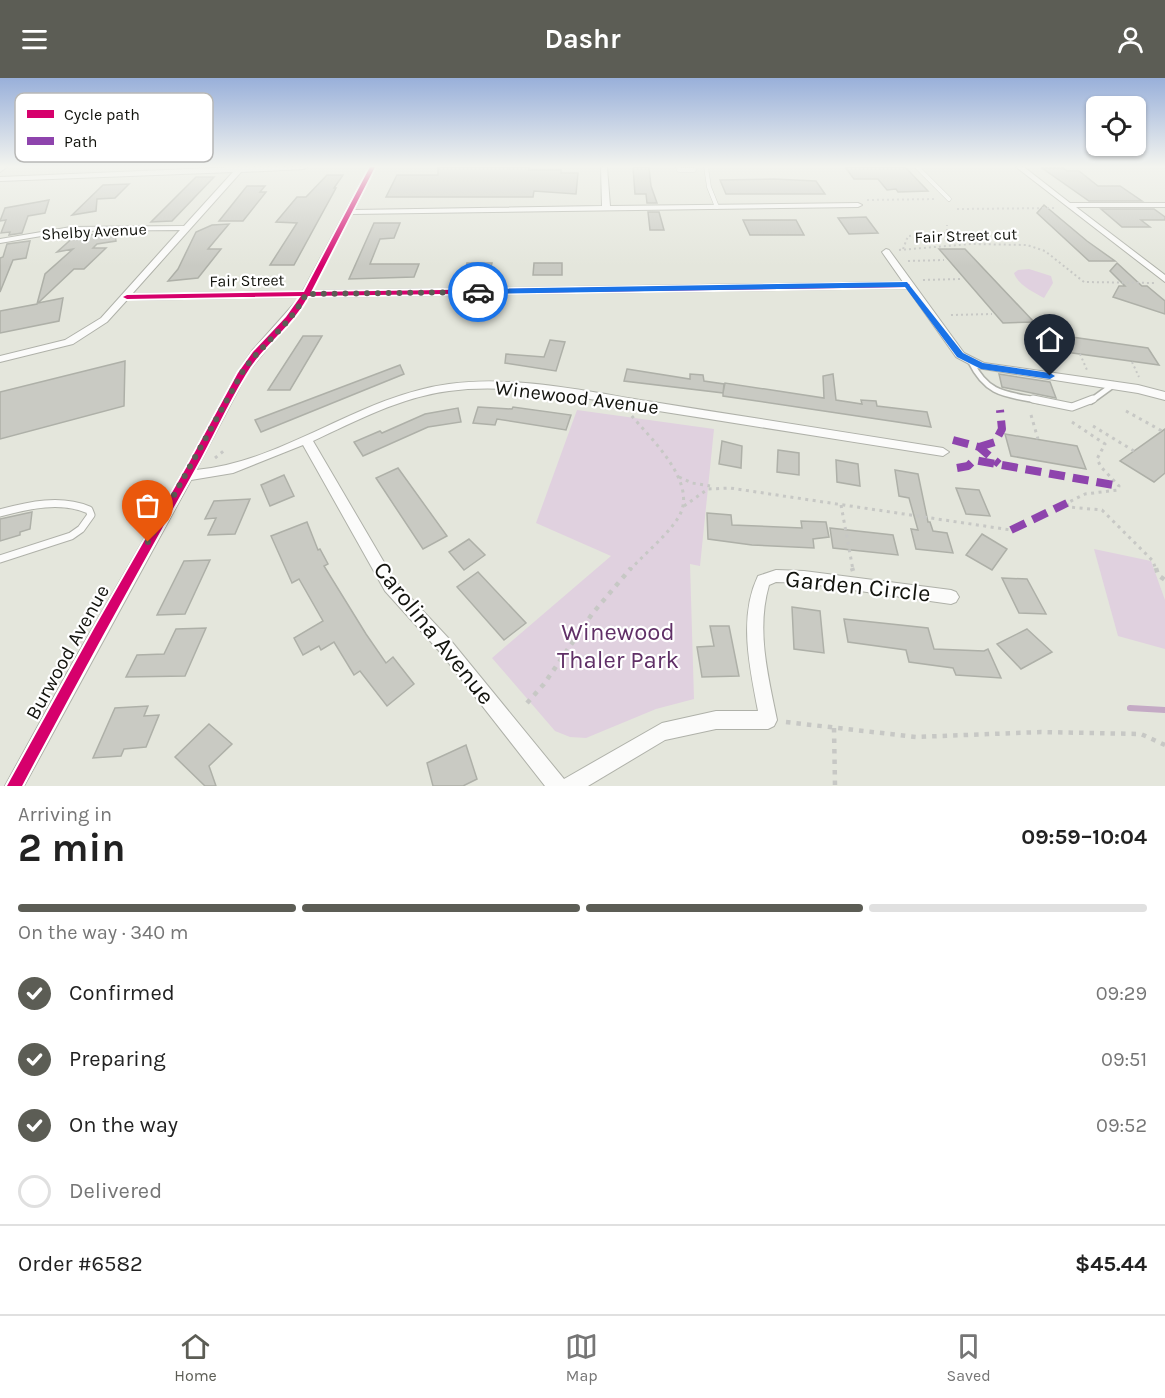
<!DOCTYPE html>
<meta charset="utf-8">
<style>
:root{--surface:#fff;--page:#f2f2f2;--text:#222;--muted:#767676;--line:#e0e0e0;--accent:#5c5d55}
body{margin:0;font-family:Karla,sans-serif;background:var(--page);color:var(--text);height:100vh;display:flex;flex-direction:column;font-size:22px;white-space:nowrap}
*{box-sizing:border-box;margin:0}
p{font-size:20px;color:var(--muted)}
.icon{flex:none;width:33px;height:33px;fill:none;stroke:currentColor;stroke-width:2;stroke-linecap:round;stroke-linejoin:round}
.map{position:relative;height:708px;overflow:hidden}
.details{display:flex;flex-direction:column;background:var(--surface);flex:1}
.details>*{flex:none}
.buttons{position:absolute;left:1086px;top:18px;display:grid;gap:12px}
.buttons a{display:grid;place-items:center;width:60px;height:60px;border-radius:9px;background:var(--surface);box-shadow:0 2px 4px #0004;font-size:30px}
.pin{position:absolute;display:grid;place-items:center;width:51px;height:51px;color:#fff;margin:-62px -26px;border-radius:50% 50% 50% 0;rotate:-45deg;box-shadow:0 0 6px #0007}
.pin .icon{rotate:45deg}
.courier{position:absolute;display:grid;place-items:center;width:60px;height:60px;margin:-30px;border:4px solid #1a73e8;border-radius:50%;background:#fff;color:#222;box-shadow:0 2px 8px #0007}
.headline em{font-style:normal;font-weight:700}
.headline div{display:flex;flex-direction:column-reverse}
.headline{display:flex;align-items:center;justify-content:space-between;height:102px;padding:0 18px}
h1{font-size:39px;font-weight:700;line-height:45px}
.bar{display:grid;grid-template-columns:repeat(4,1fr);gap:9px 6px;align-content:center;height:72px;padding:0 18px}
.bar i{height:8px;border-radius:4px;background:var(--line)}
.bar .selected{background:var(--accent)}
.bar p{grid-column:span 4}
.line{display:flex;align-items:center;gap:15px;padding:0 18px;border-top:2px solid var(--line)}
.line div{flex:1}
ol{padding:0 18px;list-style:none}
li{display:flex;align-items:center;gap:18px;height:66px}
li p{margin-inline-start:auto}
li .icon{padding:6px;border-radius:50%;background:var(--accent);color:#fff;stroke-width:4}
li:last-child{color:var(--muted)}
li i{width:33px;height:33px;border:3px solid var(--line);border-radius:50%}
header{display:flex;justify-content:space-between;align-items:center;height:78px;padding:0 18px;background:var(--accent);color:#fff;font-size:27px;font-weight:700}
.dock{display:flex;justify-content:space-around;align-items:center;height:84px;border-top:2px solid var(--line);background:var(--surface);font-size:16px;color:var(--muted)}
.dock a{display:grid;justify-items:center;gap:3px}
.dock .selected{color:var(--accent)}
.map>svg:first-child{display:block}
</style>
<header><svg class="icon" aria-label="menu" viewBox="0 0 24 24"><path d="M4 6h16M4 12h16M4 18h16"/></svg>Dashr<svg class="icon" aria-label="person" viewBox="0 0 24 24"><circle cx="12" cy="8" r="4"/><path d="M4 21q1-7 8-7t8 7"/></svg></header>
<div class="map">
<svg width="1165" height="708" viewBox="0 0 1165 708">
<rect width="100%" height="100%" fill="#e4e6dc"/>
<!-- green -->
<g fill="#e0d1df">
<path d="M1029,191L1051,198L1053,205L1044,220C1033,214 1018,207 1014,195L1018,192Z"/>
<path d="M577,332L714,351L700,488L690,486L694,621L656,631L586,660L570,659L555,653L492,580L611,478L536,445Z"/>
<path d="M1094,471L1151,483L1165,522V571L1118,558Z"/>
</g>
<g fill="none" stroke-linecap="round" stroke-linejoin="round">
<!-- stream -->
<path stroke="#c4aac5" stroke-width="6" d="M1130,630L1165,632"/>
</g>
<!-- building -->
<g fill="#c9cac3" stroke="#aeb0a8" stroke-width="1.5">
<path d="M438,89H529V92H561V95H578L576,116L534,113L533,119H386L397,97H438Z"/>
<path d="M633,89H649L651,108L657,125H647L646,116H635Z"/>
<path d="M845,89H905L928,113L898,114L896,111L887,112L878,101H854Z"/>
<path d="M1042,90H1063L1067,93H1079L1098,108H1120L1142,123H1089Z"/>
<path d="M327,97H343L334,110H336L294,187H270L297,145L276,144L297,119H306Z"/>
<path d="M196,99H214L172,143L151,144Z"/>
<path d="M774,101L816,103L825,116H726L720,102Z"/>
<path d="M129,106L115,120L97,121L96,133L72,137L103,107Z"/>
<path d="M247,108H265L260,114H266L243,143H219Z"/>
<path d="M49,122L45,135L28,138L22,155L9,157L10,154L1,155L6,142L0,143L5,130Z"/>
<path d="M1044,127L1087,163L1115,183H1089L1037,135Z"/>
<path d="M1101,131H1154L1165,139V142H1141L1150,149H1122Z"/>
<path d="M648,134H659L664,152H650Z"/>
<path d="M866,139L878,155L849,156L838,140Z"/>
<path d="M743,142H796L804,157H750Z"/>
<path d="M374,145H400L394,160L380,161L370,186H419L414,199L349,201Z"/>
<path d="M229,146L208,171H221L198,200L168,203L178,191L196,154L212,147Z"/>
<path d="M115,156L116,163L97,166L93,170H106L84,191H74L38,225L63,220L59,243L0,255V233L37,226L45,196L73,171L57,174L76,157Z"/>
<path d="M30,163L26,180L13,182L0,214V180L3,179L7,166Z"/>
<path d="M939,171H965L1034,244L1003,245Z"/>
<path d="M467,185H492L489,197H465Z"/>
<path d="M534,185H562V197H533Z"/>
<path d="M1117,185L1142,208H1147L1165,223V236L1113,219L1119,208H1125L1110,193Z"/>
<path d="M1044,255L1148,270L1159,287L1051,272Z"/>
<path d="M303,258H322L290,312H268Z"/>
<path d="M550,262L565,264L556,293L505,285L506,276L544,279Z"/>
<path d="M125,283L124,328L0,361V314Z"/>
<path d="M400,287L404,296L261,354L255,342Z"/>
<path d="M627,291L690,301V296L703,297L704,303L724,306L723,315L725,305L824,320L823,298L833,296L836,322L862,326L861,322L876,323L877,328L927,334L931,349L723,318V315L624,303Z"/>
<path d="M999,296L1050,304L1056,320L1002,309Z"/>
<path d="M478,329L512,331L513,329L571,337L566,352L497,341L495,347L473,345Z"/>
<path d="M458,330L461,344L428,349L363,378L354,364L380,353L382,355L425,336Z"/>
<path d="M1165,351V395L1154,404L1120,383Z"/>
<path d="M1005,356L1077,368L1086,391L1011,378Z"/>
<path d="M722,363L742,368L741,390L719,386Z"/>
<path d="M778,372L799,375V397L777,394Z"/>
<path d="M836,382L858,386L860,408L837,404Z"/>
<path d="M398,390L447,458L423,471L376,400Z"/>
<path d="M895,392L918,396L928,444H930L933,453L947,455L953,475L916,471L911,451L918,452L909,420L899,418Z"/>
<path d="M284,397L294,418L270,428L261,407Z"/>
<path d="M956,410L979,412L990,438L966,436Z"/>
<path d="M250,421L235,456L208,457L216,440L205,441L214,423Z"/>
<path d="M32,434L30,451L20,454V457L0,463V441Z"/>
<path d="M707,435L731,437L732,447L802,450L801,443L826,444L829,459L813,461L814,470L752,467L708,461Z"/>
<path d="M307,444L318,472L320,471L328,486L324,488L366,556L386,585L393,579L414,606L387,628L360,593L354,597L334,564L321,572L319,568L303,577L294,560L323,543L299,501L292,505L271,458Z"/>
<path d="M830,450L893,457L898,477L833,470Z"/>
<path d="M982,456L1007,471L992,492L966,477Z"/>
<path d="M469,461L485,477L464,492L449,474Z"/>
<path d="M210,482L185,536L157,537L184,483Z"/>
<path d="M478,494L526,545L504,562L457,509Z"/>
<path d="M1002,500L1027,501L1046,536L1019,535Z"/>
<path d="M792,529L820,533L824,575L794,571Z"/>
<path d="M844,541L928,550L934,571L984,573L988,571L1001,600L956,597L953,590L909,584L906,572L848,564Z"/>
<path d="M710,548H729L739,598L702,599L697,569L714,568Z"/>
<path d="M206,550L185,598L126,599L137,577L164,576L176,551Z"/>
<path d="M1027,551L1052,574L1021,591L997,566Z"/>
<path d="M148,628L144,638L159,637L146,669L124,671L121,678L93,680L115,630Z"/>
<path d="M209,646L232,666L209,688L216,708H205L175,679Z"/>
<path d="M466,667L477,701L463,708H433L427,685Z"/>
</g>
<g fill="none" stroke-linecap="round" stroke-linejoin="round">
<!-- service-far2 casing -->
<g stroke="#afb1a9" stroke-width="5">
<g id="service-far2">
<path d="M678,89L679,92H694"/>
<path d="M706,89L709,109L717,129"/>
<path d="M917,89L949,121"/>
</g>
</g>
<!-- service-far1 casing -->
<g stroke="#afb1a9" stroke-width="8">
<g id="service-far1">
<path d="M971,284C988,318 1007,316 1041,323"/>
<path d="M1091,323L1113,307"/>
</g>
</g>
<!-- service casing -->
<g stroke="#afb1a9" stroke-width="9">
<g id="service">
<path d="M1033,321L1072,329L1093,321"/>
<path d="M0,435C29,427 61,420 89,432L91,437L81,451L71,458L0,481"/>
</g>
</g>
<!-- minor casing -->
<g stroke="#afb1a9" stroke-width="2">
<g id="minor">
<path d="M307,89L304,91L241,94L132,216L303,213L369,89H376L354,132L602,128L601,89H607L610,128L858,125L862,127L858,129L352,136L312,213L903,204L882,174L886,171L889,172L964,275L984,285L1138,307L1165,314V322L1138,315L977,290L956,279L907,210L309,219L247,295L196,392C284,384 359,318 449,306C512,297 584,313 647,323C746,339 844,354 943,370L949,374L943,378C846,363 749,347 652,332C589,321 512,304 449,313C401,319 356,343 313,363L395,503L452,564L564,701L662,645L716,633H758C750,590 738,540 758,498L776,492L804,493L951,512L956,514L959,519L956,524L951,526L804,505L776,504L769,507C756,552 768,597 777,642L774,648L768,651H716L665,662L588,708H545L440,574L385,513L303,367L233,395L191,402L24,708H5L72,586L188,385L237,295L252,273L300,219L127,222L107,244L73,266L0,284V278L65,262L101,240L180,152L71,153L0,165V161L71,149L184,148L233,94L0,103V99L237,89Z"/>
<path d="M1016,89H1024L1070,125H1165V129H1076L1165,197V204Z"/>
</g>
</g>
<!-- secondary casing -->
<g stroke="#afb1a9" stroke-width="2">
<path id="secondary" d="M0,89H7L0,94Z"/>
</g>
<!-- path-far2 -->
<g stroke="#c7c8c5" stroke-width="2" stroke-dasharray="2 3" stroke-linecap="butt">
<path d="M867,122L936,121"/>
<path d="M957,131L1057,130"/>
<path d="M903,171L908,158L947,155V147"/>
<path d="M899,172L971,166L1027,167L1045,173L1084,204L1154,205"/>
<path d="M908,183L944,182"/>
<path d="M923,202L960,201"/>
<path d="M951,237L992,236"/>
<path d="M1080,276L1087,292"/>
<path d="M1132,284L1139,299"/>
</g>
<!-- path-far1 -->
<g stroke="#c7c8c5" stroke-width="3" stroke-dasharray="3 4.5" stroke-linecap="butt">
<path d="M1126,333L1162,353"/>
<path d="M1031,337L1038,361"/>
<path d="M1072,344L1105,366L1097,381L1101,389L1119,408L1118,412L1085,416L1067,425L1068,429L1102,432L1153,483L1156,492"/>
<path d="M1093,348L1134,373"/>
<path d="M215,380L226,371"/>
<path d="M679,399L692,405L710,408"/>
<path d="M841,427L853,492"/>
<path d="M684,428L708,411L730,410L1011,452"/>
<path d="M630,492C646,474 665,460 678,440C700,406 651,361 631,337"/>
</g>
<!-- path -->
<g stroke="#c7c8c5" stroke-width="4.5" stroke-dasharray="4.5 6" stroke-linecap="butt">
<path d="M852,490L853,493"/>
<path d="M1156,490L1158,497L1165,502"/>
<path d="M527,625L544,606L592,536L631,490"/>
<path d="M786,644L916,659L1041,654L1141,656L1165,667"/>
<path d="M834,650L835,708"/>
</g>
<!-- service-far2 -->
<use href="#service-far2" stroke="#fbfbfa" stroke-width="4"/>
<!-- service-far1 -->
<use href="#service-far1" stroke="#fbfbfa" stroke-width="5"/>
<!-- service -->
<use href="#service" stroke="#fbfbfa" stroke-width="7"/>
<!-- minor -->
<use href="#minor" fill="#fbfbfa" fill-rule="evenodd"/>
<!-- secondary -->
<use href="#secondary" fill="#fbfbfa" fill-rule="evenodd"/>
<!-- quiet -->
<g stroke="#8e44ad" stroke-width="8" stroke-dasharray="16 8" stroke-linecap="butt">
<path d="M953,362L979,369L999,386"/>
<path d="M979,369L995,364L1002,351L1000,332"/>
<path d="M957,390L968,388L974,382L1119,408"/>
<path d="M1011,452L1067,425"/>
</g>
<!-- cycleway casing -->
<g stroke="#fff" stroke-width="4">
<path id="cycleway" d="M370,89H375L311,214L907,205L910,207L907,209L308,218C293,248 263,267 246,296C227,327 212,361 194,393C136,497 78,602 22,708H7L95,549L189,385L238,295L253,274L286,239L301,218L127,221L123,219L127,217L304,214Z"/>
</g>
<!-- cycleway -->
<use href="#cycleway" fill="#d6006c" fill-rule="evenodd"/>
</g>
<!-- sky -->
<linearGradient id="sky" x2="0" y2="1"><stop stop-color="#99b0da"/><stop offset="0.47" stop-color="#f3f4ef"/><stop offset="1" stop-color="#f3f4ef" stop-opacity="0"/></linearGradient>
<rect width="1165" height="188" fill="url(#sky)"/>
<!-- route -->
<path fill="#1a73e8" d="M907,204L963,275L983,285L1050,295L1055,298L1050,301L981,291L957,279L905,209L478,216L474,214L478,211Z"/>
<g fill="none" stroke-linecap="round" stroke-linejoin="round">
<!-- done -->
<path stroke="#5c5d55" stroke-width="6" stroke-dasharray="0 10.8" d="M148,464L243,293C262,266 291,246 306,216L478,214"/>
</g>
<g text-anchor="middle" stroke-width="4.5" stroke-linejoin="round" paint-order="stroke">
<!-- far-street labels -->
<g font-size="16" fill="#12130d" stroke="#fff">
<text transform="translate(94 153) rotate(-3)" y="6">Shelby Avenue</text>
<text transform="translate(966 157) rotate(-2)" y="6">Fair Street cut</text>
<text transform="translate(247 202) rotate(-1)" y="6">Fair Street</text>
</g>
<!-- street labels -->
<g font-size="20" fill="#12130d" stroke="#fff">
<text transform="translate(577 319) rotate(7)" y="7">Winewood Avenue</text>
<text transform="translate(67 574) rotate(-61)" y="7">Burwood Avenue</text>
</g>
<!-- near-street labels -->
<g font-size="24" fill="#12130d" stroke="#fff">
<text transform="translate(858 508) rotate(6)" y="8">Garden Circle</text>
<text transform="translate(434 555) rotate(51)" y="8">Carolina Avenue</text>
</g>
<!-- near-park labels -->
<g font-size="24" fill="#603067" stroke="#fff">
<text x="618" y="562">Winewood<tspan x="618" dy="28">Thaler Park</tspan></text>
</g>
</g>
<!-- legend -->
<rect x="15" y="15" width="198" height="69" rx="9" fill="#fff" stroke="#b8b8b6" stroke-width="1.5"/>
<rect x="27" y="32" width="27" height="8" fill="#d6006c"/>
<rect x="27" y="59" width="27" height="8" fill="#8e44ad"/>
<g font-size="16" fill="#12130d">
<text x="64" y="42">Cycle path</text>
<text x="64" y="69">Path</text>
</g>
</svg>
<div class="buttons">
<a><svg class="icon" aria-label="locate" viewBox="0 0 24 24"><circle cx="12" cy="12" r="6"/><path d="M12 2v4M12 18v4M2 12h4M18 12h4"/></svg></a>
</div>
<div class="pin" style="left:148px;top:464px;background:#ea580c"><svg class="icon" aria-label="bag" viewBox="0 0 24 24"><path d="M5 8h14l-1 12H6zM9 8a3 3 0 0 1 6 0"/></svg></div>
<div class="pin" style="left:1050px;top:298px;background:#1f2937"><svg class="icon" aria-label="home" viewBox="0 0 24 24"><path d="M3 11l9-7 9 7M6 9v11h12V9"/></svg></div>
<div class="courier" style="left:478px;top:214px"><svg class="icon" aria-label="car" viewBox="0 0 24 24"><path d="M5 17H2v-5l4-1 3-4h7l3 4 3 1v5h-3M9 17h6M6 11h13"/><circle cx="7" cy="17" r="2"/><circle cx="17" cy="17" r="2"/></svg></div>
</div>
<section class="details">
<div class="headline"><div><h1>2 min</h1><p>Arriving in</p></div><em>09:59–10:04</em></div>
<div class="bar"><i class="selected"></i><i class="selected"></i><i class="selected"></i><i></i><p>On the way · 340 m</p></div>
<ol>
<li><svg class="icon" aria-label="check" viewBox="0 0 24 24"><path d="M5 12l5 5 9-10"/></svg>Confirmed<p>09:29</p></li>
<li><svg class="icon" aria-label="check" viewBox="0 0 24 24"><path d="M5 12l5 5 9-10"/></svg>Preparing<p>09:51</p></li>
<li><svg class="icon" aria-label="check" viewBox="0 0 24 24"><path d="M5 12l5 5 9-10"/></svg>On the way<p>09:52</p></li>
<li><i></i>Delivered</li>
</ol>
<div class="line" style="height:78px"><div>Order #6582</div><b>$45.44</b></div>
</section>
<nav class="dock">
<a class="selected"><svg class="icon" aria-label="home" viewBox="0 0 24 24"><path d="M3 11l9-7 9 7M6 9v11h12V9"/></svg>Home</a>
<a><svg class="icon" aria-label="map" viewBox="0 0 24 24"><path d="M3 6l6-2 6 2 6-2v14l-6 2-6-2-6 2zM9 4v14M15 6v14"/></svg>Map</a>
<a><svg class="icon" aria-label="saved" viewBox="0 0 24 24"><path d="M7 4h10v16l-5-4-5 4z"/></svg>Saved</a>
</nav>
